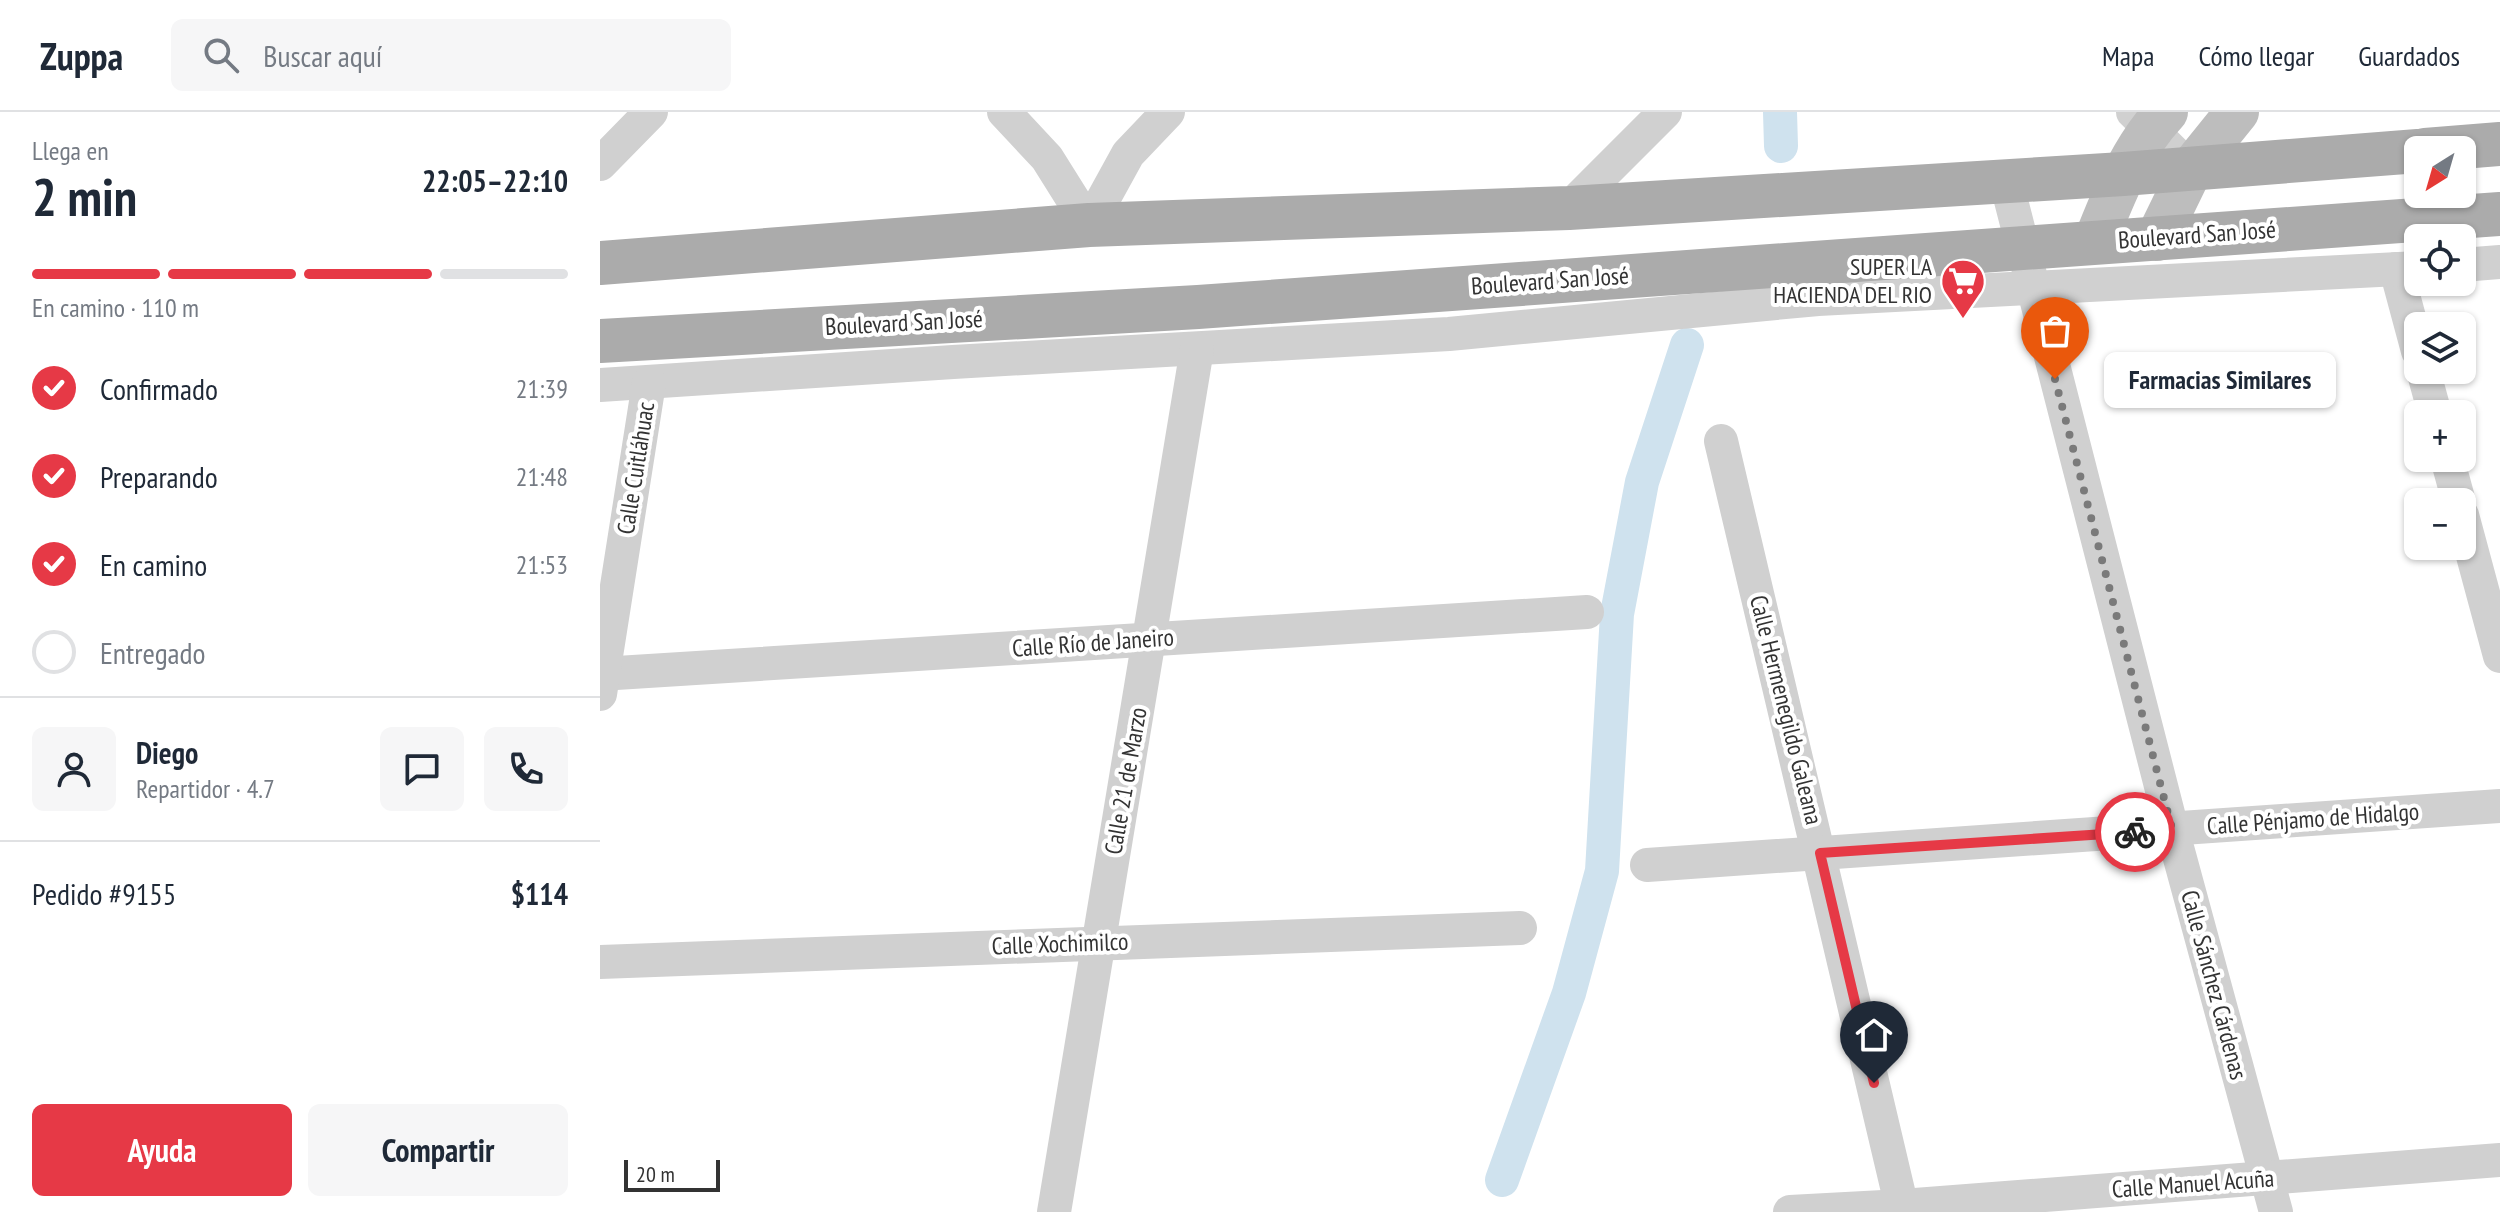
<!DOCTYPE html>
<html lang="es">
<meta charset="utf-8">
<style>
:root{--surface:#fff;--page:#f6f6f7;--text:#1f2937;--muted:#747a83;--line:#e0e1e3;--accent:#e63946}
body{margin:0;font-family:"PT Sans Narrow",sans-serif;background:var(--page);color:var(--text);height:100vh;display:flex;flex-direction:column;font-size:30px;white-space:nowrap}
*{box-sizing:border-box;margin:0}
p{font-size:26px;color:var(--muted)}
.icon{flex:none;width:44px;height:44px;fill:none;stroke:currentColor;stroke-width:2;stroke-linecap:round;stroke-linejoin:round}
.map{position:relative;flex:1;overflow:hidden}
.sheet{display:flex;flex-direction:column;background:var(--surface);width:600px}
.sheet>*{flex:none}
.needle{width:52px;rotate:217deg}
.tools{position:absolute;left:1804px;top:24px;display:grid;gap:16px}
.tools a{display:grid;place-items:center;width:72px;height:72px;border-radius:12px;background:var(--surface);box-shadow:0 2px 6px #0004;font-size:40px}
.scale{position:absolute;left:24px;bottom:20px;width:96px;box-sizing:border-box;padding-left:8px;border:4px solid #333;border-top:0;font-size:22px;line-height:28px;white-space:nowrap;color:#333;-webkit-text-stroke:6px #fff;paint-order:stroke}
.pin{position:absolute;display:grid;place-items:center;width:68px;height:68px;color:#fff;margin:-82px -34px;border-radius:50% 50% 50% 0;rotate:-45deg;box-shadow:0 0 8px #0007}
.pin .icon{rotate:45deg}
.courier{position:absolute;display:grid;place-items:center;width:80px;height:80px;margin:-40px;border:6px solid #e63946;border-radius:50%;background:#fff;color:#222;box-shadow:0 2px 10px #0007}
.bubble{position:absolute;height:56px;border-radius:12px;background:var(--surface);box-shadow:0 2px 6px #0004;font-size:26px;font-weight:800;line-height:56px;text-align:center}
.headline em{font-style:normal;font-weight:800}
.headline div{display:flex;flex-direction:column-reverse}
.headline{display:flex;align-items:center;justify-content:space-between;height:136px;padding:0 32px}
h1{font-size:52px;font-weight:800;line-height:60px}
.bar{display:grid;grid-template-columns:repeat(4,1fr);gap:12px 8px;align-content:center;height:96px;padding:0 32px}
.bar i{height:10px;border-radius:6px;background:var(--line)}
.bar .selected{background:var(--accent)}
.bar p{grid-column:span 4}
.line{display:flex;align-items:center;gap:20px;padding:0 32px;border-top:2px solid var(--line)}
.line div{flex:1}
.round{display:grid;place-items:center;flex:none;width:84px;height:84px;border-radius:12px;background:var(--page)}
ol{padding:0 32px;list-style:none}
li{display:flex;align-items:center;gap:24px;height:88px}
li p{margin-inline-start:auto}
li .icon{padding:8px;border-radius:50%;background:var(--accent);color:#fff;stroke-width:4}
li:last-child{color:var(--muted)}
li i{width:44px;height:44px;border:4px solid var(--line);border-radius:50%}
.button{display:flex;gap:16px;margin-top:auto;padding:16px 32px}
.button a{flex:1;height:92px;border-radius:12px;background:var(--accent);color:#fff;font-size:32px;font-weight:800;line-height:92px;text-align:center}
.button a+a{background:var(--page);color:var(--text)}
header{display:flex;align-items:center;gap:48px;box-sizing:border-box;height:112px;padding:0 40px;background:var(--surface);border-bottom:2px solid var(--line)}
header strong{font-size:38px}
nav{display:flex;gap:44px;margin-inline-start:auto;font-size:28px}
.search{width:560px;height:72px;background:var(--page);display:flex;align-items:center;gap:20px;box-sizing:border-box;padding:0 28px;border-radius:12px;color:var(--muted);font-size:30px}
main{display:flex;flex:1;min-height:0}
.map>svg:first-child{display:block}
</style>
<header>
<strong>Zuppa</strong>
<div class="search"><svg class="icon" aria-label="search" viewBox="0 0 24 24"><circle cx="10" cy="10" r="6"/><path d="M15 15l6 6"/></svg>Buscar aquí</div>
<nav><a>Mapa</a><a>Cómo llegar</a><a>Guardados</a></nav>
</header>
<main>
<section class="sheet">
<div class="headline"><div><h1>2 min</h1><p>Llega en</p></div><em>22:05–22:10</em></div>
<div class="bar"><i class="selected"></i><i class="selected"></i><i class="selected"></i><i></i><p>En camino · 110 m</p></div>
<ol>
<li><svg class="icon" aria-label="check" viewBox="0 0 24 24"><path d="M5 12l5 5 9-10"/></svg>Confirmado<p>21:39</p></li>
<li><svg class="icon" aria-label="check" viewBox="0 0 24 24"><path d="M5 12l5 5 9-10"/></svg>Preparando<p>21:48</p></li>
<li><svg class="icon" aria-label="check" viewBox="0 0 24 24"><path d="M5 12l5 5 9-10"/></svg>En camino<p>21:53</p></li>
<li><i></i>Entregado</li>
</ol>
<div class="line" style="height:144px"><a class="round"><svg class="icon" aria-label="person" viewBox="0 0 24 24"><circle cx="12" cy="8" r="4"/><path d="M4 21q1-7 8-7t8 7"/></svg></a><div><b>Diego</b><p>Repartidor · 4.7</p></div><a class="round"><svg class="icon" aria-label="chat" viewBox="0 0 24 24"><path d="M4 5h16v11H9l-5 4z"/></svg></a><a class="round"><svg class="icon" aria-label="phone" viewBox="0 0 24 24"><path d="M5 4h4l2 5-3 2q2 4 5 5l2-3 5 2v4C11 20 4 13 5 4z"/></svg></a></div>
<div class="line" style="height:104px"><div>Pedido #9155</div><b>$114</b></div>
<div class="button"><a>Ayuda</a><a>Compartir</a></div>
</section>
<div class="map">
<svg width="1900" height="1100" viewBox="0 0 1900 1100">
<rect width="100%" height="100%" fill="#fff"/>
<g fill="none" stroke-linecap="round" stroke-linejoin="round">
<!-- canal -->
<g stroke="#cfe2ee" stroke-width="34">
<path d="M1180,0L1181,34"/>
<path d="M902,1068L969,881L1002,759L1017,502L1042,370L1087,233"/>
</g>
<!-- street -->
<g stroke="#d0d0d0" stroke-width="34">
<path d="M404,0L447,46L489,113"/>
<path d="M1533,0L1591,57"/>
<path d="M0,52L51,0"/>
<path d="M1406,69L1572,717L1676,1100"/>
<path d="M969,96L1065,0"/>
<path d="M489,113L528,42L568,0"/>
<path d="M1862,153L1900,150"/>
<path d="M1796,157L1818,239"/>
<path d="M1823,258L1835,302"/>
<path d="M0,273L353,250L849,222L1218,187L1818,156"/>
<path d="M1121,329L1303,1100"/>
<path d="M1847,346L1859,390"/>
<path d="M1862,403L1900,544"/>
<path d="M0,562L987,500"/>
<path d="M0,582L49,271"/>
<path d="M1047,753L1900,694"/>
<path d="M0,850L920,816"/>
<path d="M454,1100L597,237"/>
<path d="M1190,1100L1302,1094L1900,1048"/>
</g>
<!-- secondary -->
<g stroke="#bdbdbd" stroke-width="44">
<path d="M1557,127L1591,57L1637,0"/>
<path d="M1495,130C1514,83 1531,37 1566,0"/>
</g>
<!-- primary -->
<g stroke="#ababab" stroke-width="44">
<path d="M1825,38L1900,32"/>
<path d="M0,151L489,113L969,96L1523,62L1818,39"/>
<path d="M0,229L598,195L1900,102"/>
</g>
</g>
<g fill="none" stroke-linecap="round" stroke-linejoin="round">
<!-- done -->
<path stroke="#7a7a7a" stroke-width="8" stroke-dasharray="0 14.4" d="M1455,267L1572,717L1535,720"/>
<!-- route -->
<path stroke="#e63946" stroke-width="10" d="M1274,971L1220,741L1535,720"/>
</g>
<!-- icons -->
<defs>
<g id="supermarket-pin" transform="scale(2.3)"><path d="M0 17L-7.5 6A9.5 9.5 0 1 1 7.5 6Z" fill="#e63946" stroke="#fff"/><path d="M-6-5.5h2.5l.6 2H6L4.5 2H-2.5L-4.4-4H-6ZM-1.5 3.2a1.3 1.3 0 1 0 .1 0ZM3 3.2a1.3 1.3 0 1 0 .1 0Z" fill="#fff"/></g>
</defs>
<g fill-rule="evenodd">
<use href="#supermarket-pin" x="1363" y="169"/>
</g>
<g text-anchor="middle" stroke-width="8" stroke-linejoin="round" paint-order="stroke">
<!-- street labels -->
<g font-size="24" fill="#333" stroke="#fff">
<text transform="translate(1597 123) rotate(-4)" y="8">Boulevard San José</text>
<text transform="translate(950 169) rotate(-4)" y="8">Boulevard San José</text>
<text transform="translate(304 211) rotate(-3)" y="8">Boulevard San José</text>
<text transform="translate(36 356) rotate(-81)" y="8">Calle Cuitláhuac</text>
<text transform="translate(493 531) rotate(-4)" y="8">Calle Río de Janeiro</text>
<text transform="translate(1186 598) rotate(76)" y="8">Calle Hermenegildo Galeana</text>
<text transform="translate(526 669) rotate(-80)" y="8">Calle 21 de Marzo</text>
<text transform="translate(1713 707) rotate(-4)" y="8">Calle Pénjamo de Hidalgo</text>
<text transform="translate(460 832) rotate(-2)" y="8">Calle Xochimilco</text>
<text transform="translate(1614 873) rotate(75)" y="8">Calle Sánchez Cárdenas</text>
<text transform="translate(1593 1072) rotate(-4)" y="8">Calle Manuel Acuña</text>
</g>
<!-- poi labels -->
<g font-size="24" fill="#333" stroke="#fff" text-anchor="end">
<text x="1332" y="163">SUPER LA<tspan x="1332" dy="28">HACIENDA DEL RIO</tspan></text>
</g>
</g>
</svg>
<div class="tools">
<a><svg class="needle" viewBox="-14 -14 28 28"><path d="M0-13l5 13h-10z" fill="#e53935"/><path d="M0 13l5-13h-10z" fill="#747a83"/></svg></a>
<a><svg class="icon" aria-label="locate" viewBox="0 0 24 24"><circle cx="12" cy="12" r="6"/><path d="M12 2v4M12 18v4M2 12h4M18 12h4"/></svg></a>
<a><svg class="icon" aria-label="layers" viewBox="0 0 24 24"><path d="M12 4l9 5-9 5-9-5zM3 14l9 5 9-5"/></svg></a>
<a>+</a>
<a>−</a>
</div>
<div class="scale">20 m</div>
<div class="pin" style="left:1455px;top:267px;background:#ea580c"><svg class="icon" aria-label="bag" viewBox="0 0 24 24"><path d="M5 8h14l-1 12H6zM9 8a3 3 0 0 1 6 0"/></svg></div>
<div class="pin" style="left:1274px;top:971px;background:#1f2937"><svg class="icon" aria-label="home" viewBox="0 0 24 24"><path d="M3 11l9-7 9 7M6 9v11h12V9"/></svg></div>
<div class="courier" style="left:1535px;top:720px"><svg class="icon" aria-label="bike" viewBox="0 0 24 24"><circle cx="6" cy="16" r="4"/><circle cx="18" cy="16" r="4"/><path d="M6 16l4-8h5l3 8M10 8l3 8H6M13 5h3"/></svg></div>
<div class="bubble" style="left:1504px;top:240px;width:232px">Farmacias Similares</div>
</div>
</main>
